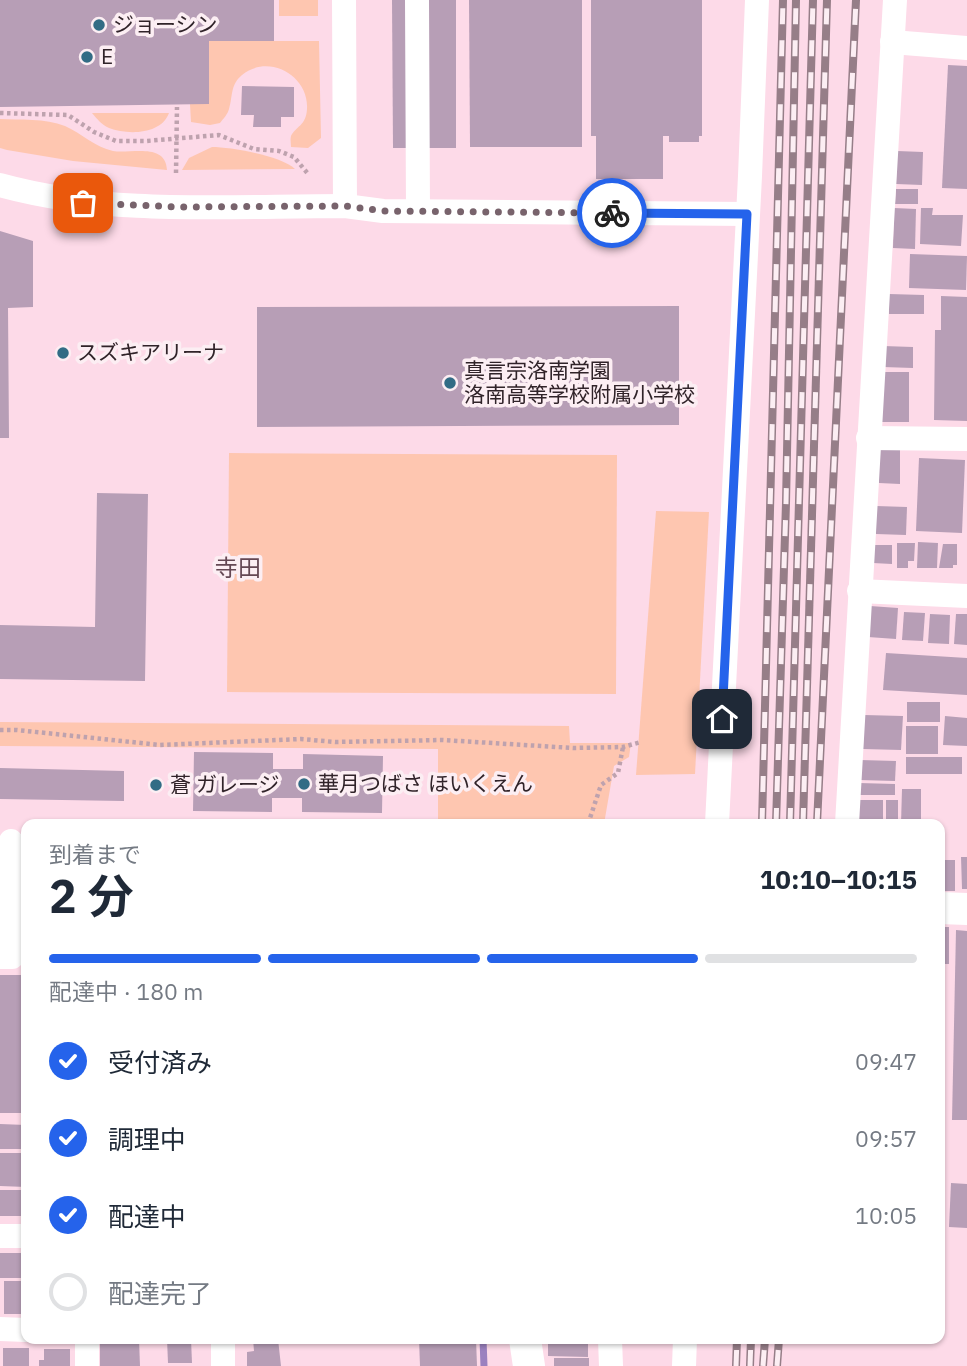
<!DOCTYPE html>
<html lang="ja">
<meta charset="utf-8">
<style>
:root{--surface:#fff;--page:#f6f6f7;--text:#1f2937;--muted:#747a83;--line:#e0e1e3;--accent:#2563eb}
body{margin:0;font-family:"IBM Plex Sans","Noto Sans JP",sans-serif;background:var(--page);color:var(--text);height:100vh;display:flex;flex-direction:column;font-size:26px;white-space:nowrap}
*{box-sizing:border-box;margin:0}
p{font-size:23px;color:var(--muted)}
.icon{flex:none;width:38px;height:38px;fill:none;stroke:currentColor;stroke-width:2;stroke-linecap:round;stroke-linejoin:round}
.map{position:relative;flex:1;overflow:hidden}
.side{position:absolute;left:21px;top:819px;width:924px;height:525px;display:flex;flex-direction:column;background:var(--surface);border-radius:14px;box-shadow:0 2px 5px #0004}
.side>*{flex:none}
.pin{position:absolute;display:grid;place-items:center;width:60px;height:60px;color:#fff;margin:-30px;border-radius:14px;box-shadow:0 4px 10px #0006}
.courier{position:absolute;display:grid;place-items:center;width:70px;height:70px;margin:-35px;border:5px solid #2563eb;border-radius:50%;background:#fff;color:#222;box-shadow:0 2px 9px #0007}
.overview em{font-style:normal;font-weight:700}
.overview div{display:flex;flex-direction:column-reverse}
.overview{display:flex;align-items:center;justify-content:space-between;height:119px;padding:0 28px}
h1{font-size:46px;font-weight:700;line-height:52px}
.bar{display:grid;grid-template-columns:repeat(4,1fr);gap:10px 7px;align-content:center;height:84px;padding:0 28px}
.bar i{height:9px;border-radius:5px;background:var(--line)}
.bar .active{background:var(--accent)}
.bar p{grid-column:span 4}
ol{padding:0 28px;list-style:none}
li{display:flex;align-items:center;gap:21px;height:77px}
li p{margin-inline-start:auto}
li .icon{padding:7px;border-radius:50%;background:var(--accent);color:#fff;stroke-width:4}
li:last-child{color:var(--muted)}
li i{width:38px;height:38px;border:4px solid var(--line);border-radius:50%}
.map>svg:first-child{display:block}
</style>
<div class="map">
<svg width="967" height="1366" viewBox="0 0 967 1366">
<rect width="100%" height="100%" fill="#fddae8"/>
<!-- green -->
<g fill="#fec6b0">
<rect x="279" y="0" width="39" height="16"/>
<path d="M209,41H319L321,138L308,148L291,147C291,143 290,140 291,136C296,126 306,126 307,109C309,76 269,53 242,75C230,85 233,96 229,109C228,114 223,119 220,123L210,125L191,122L190,104L209,103Z"/>
<path d="M92,113H169C161,135 127,135 109,128C102,125 97,119 92,113Z"/>
<path d="M0,119C20,120 45,118 65,126C81,133 95,147 113,151C130,154 166,142 167,170L73,161L7,150L0,148Z"/>
<path d="M212,147C231,147 282,156 295,169L182,170L189,158Z"/>
<path d="M229,453L617,455L616,694L227,692Z"/>
<path d="M656,511L709,512L695,774L636,775Z"/>
<path d="M0,722L569,726L570,743H631L629,757L614,766L604,824H438V749L0,746Z"/>
</g>
<g fill="none" stroke-linecap="round" stroke-linejoin="round">
<!-- stream -->
<path stroke="#9b81bf" stroke-width="7" d="M483,1339L484,1366"/>
</g>
<!-- building -->
<g fill="#b79eb6">
<path d="M0,0H274V41H209V104L0,107Z"/>
<path d="M392,0H456V148H393Z"/>
<path d="M469,0H582V147H470Z"/>
<path d="M591,0H702V136H699V142H669V136H663V179H596V136H591Z"/>
<path d="M948,65L967,66V189L942,188Z"/>
<path d="M242,86L294,87V117H281V127H253L254,115H241Z"/>
<path d="M897,151L923,152L922,185L896,184Z"/>
<path d="M896,189H918V204H895Z"/>
<path d="M894,208L916,209L915,249L893,248Z"/>
<path d="M921,208H933L932,215H963L961,246L920,244Z"/>
<path d="M0,231L33,241V307L8,308L9,438H0Z"/>
<path d="M910,254L967,256L966,290L909,288Z"/>
<path d="M889,294L924,295V314H889Z"/>
<path d="M941,296L967,297V421L934,420L935,330H941Z"/>
<path d="M679,306V425L257,427V307Z"/>
<path d="M883,346L913,347V368L883,367Z"/>
<rect x="881" y="372" width="28" height="50"/>
<path d="M879,449H900V484L879,483Z"/>
<path d="M919,458L965,460L962,533L916,531Z"/>
<path d="M97,493L148,494L145,681L0,679V625L95,627Z"/>
<path d="M876,506L907,507L906,535L876,534Z"/>
<path d="M918,542L938,543L937,568H917Z"/>
<path d="M897,543H915L914,561H908V568H897Z"/>
<path d="M943,544H957V565H953V568H939Z"/>
<path d="M873,545H892V564L873,563Z"/>
<path d="M870,606L898,608L896,639L868,637Z"/>
<path d="M904,612L925,613L923,641L902,640Z"/>
<path d="M930,614L950,615L949,644L928,643Z"/>
<path d="M956,614H967V645L954,644Z"/>
<path d="M886,653L967,658V695L883,690Z"/>
<rect x="907" y="702" width="33" height="20"/>
<path d="M864,715L903,716L901,750L863,749Z"/>
<path d="M945,716L967,718V746L943,745Z"/>
<rect x="906" y="726" width="32" height="28"/>
<path d="M194,752L273,753V769H303V754L383,756L382,813L302,812V798H272V812L193,811Z"/>
<rect x="906" y="757" width="56" height="17"/>
<path d="M860,760L896,761L895,781L859,780Z"/>
<path d="M0,768L124,771V801L0,799Z"/>
<path d="M859,783L895,784V795H858Z"/>
<path d="M902,789H921V824H901Z"/>
<rect x="858" y="800" width="25" height="24"/>
<rect x="886" y="800" width="12" height="24"/>
<path d="M961,857H967V889H962Z"/>
<rect x="942" y="860" width="13" height="31"/>
<rect x="940" y="927" width="9" height="37"/>
<path d="M956,930L967,931V1120H952Z"/>
<rect x="0" y="975" width="26" height="138"/>
<path d="M0,1124L26,1125V1149H0Z"/>
<path d="M0,1153H26V1187L0,1186Z"/>
<path d="M951,1183L967,1184V1228L949,1227Z"/>
<rect x="0" y="1190" width="26" height="26"/>
<rect x="0" y="1253" width="25" height="25"/>
<path d="M4,1281H22V1284H26V1300H22V1314H4Z"/>
<path d="M100,1339H139L140,1366H100Z"/>
<path d="M167,1339H191L192,1363H168Z"/>
<path d="M253,1339H278L281,1366H247V1352L254,1351Z"/>
<path d="M419,1339H476L477,1366H420Z"/>
<path d="M546,1339H590V1342L546,1341Z"/>
<path d="M548,1343H588V1357L548,1356Z"/>
<rect x="3" y="1348" width="26" height="18"/>
<path d="M44,1349H70V1366H39V1360H44Z"/>
<rect x="554" y="1358" width="35" height="8"/>
</g>
<g fill="none" stroke-linecap="round" stroke-linejoin="round">
<!-- path -->
<g stroke="#bea2ae" stroke-width="4.5" stroke-dasharray="3.5 3.5" stroke-linecap="butt">
<path d="M0,113L68,115L94,132L116,141H146L219,135L254,149L279,151L294,157L309,175"/>
<path d="M176,173L177,107"/>
<path d="M0,730H17L160,745L301,739L335,742L443,740L573,748L623,747L641,742"/>
<path d="M588,824L601,785L618,773L623,747"/>
</g>
<!-- minor -->
<g stroke="#fff" stroke-width="24">
<path d="M344,0L345,206"/>
<path d="M417,0L418,211"/>
<path d="M892,42L967,48"/>
<path d="M0,185C113,216 228,206 345,206L383,211L747,214"/>
<path d="M868,438L967,439"/>
<path d="M859,591L967,596"/>
<path d="M717,824L750,176L757,0"/>
<path d="M847,824L895,0"/>
<path d="M0,957H12L11,841"/>
<path d="M0,1236H26"/>
<path d="M0,1329L26,1330"/>
<path d="M87,1339V1366"/>
<path d="M223,1339V1366"/>
<path d="M610,1339L611,1366"/>
<path d="M684,1366L685,1339"/>
</g>
<!-- major -->
<g stroke="#fff" stroke-width="32">
<path d="M940,908L967,909"/>
<path d="M525,1339L529,1366"/>
</g>
<!-- rail casing -->
<g stroke="#967e88" stroke-width="8">
<g id="rail">
<path d="M762,824L783,0"/>
<path d="M776,824L786,503L796,0"/>
<path d="M790,824L813,0"/>
<path d="M803,824L827,0"/>
<path d="M817,824L856,0"/>
<path d="M736,1366L737,1339"/>
<path d="M750,1366L751,1339"/>
<path d="M763,1366L765,1339"/>
<path d="M777,1366L779,1339"/>
</g>
</g>
<!-- rail -->
<use href="#rail" stroke="#fceef3" stroke-width="5" stroke-dasharray="16" stroke-linecap="butt"/>
</g>
<g fill="none" stroke-linecap="round" stroke-linejoin="round">
<!-- done -->
<path stroke="#78636c" stroke-width="7" stroke-dasharray="0 12.6" d="M83,203L180,207L345,206L383,211L612,213"/>
<!-- route -->
<path stroke="#2563eb" stroke-width="9" d="M612,213L747,214L722,719"/>
</g>
<!-- markers -->
<g fill="#326c85" stroke="#fceef3" stroke-width="2.5">
<circle cx="99" cy="25" r="7"/>
<circle cx="87" cy="57" r="7"/>
<circle cx="63" cy="353" r="7"/>
<circle cx="450" cy="383" r="7"/>
<circle cx="304" cy="784" r="7"/>
<circle cx="156" cy="785" r="7"/>
</g>
<g text-anchor="middle" stroke-width="7" stroke-linejoin="round" paint-order="stroke">
<!-- poi labels -->
<g font-size="21" fill="#302329" stroke="#fceef3" text-anchor="start">
<text x="113" y="32">ジョーシン</text>
<text x="101" y="64">E</text>
<text x="77" y="360">スズキアリーナ</text>
<text x="464" y="378">真言宗洛南学園<tspan x="464" dy="24">洛南高等学校附属小学校</tspan></text>
<text x="318" y="791">華月つばさ ほいくえん</text>
<text x="170" y="792">蒼 ガレージ</text>
</g>
<!-- neighbourhood labels -->
<g font-size="23" fill="#654854" stroke="#fceef3">
<text x="238" y="576">寺田</text>
</g>
</g>
</svg>
<div class="pin" style="left:83px;top:203px;background:#ea580c"><svg class="icon" aria-label="bag" viewBox="0 0 24 24"><path d="M5 8h14l-1 12H6zM9 8a3 3 0 0 1 6 0"/></svg></div>
<div class="pin" style="left:722px;top:719px;background:#1f2937"><svg class="icon" aria-label="home" viewBox="0 0 24 24"><path d="M3 11l9-7 9 7M6 9v11h12V9"/></svg></div>
<div class="courier" style="left:612px;top:213px"><svg class="icon" aria-label="bike" viewBox="0 0 24 24"><circle cx="6" cy="16" r="4"/><circle cx="18" cy="16" r="4"/><path d="M6 16l4-8h5l3 8M10 8l3 8H6M13 5h3"/></svg></div>
<section class="side">
<div class="overview"><div><h1>2 分</h1><p>到着まで</p></div><em>10:10–10:15</em></div>
<div class="bar"><i class="active"></i><i class="active"></i><i class="active"></i><i></i><p>配達中 · 180 m</p></div>
<ol>
<li><svg class="icon" aria-label="check" viewBox="0 0 24 24"><path d="M5 12l5 5 9-10"/></svg>受付済み<p>09:47</p></li>
<li><svg class="icon" aria-label="check" viewBox="0 0 24 24"><path d="M5 12l5 5 9-10"/></svg>調理中<p>09:57</p></li>
<li><svg class="icon" aria-label="check" viewBox="0 0 24 24"><path d="M5 12l5 5 9-10"/></svg>配達中<p>10:05</p></li>
<li><i></i>配達完了</li>
</ol>
</section>
</div>
